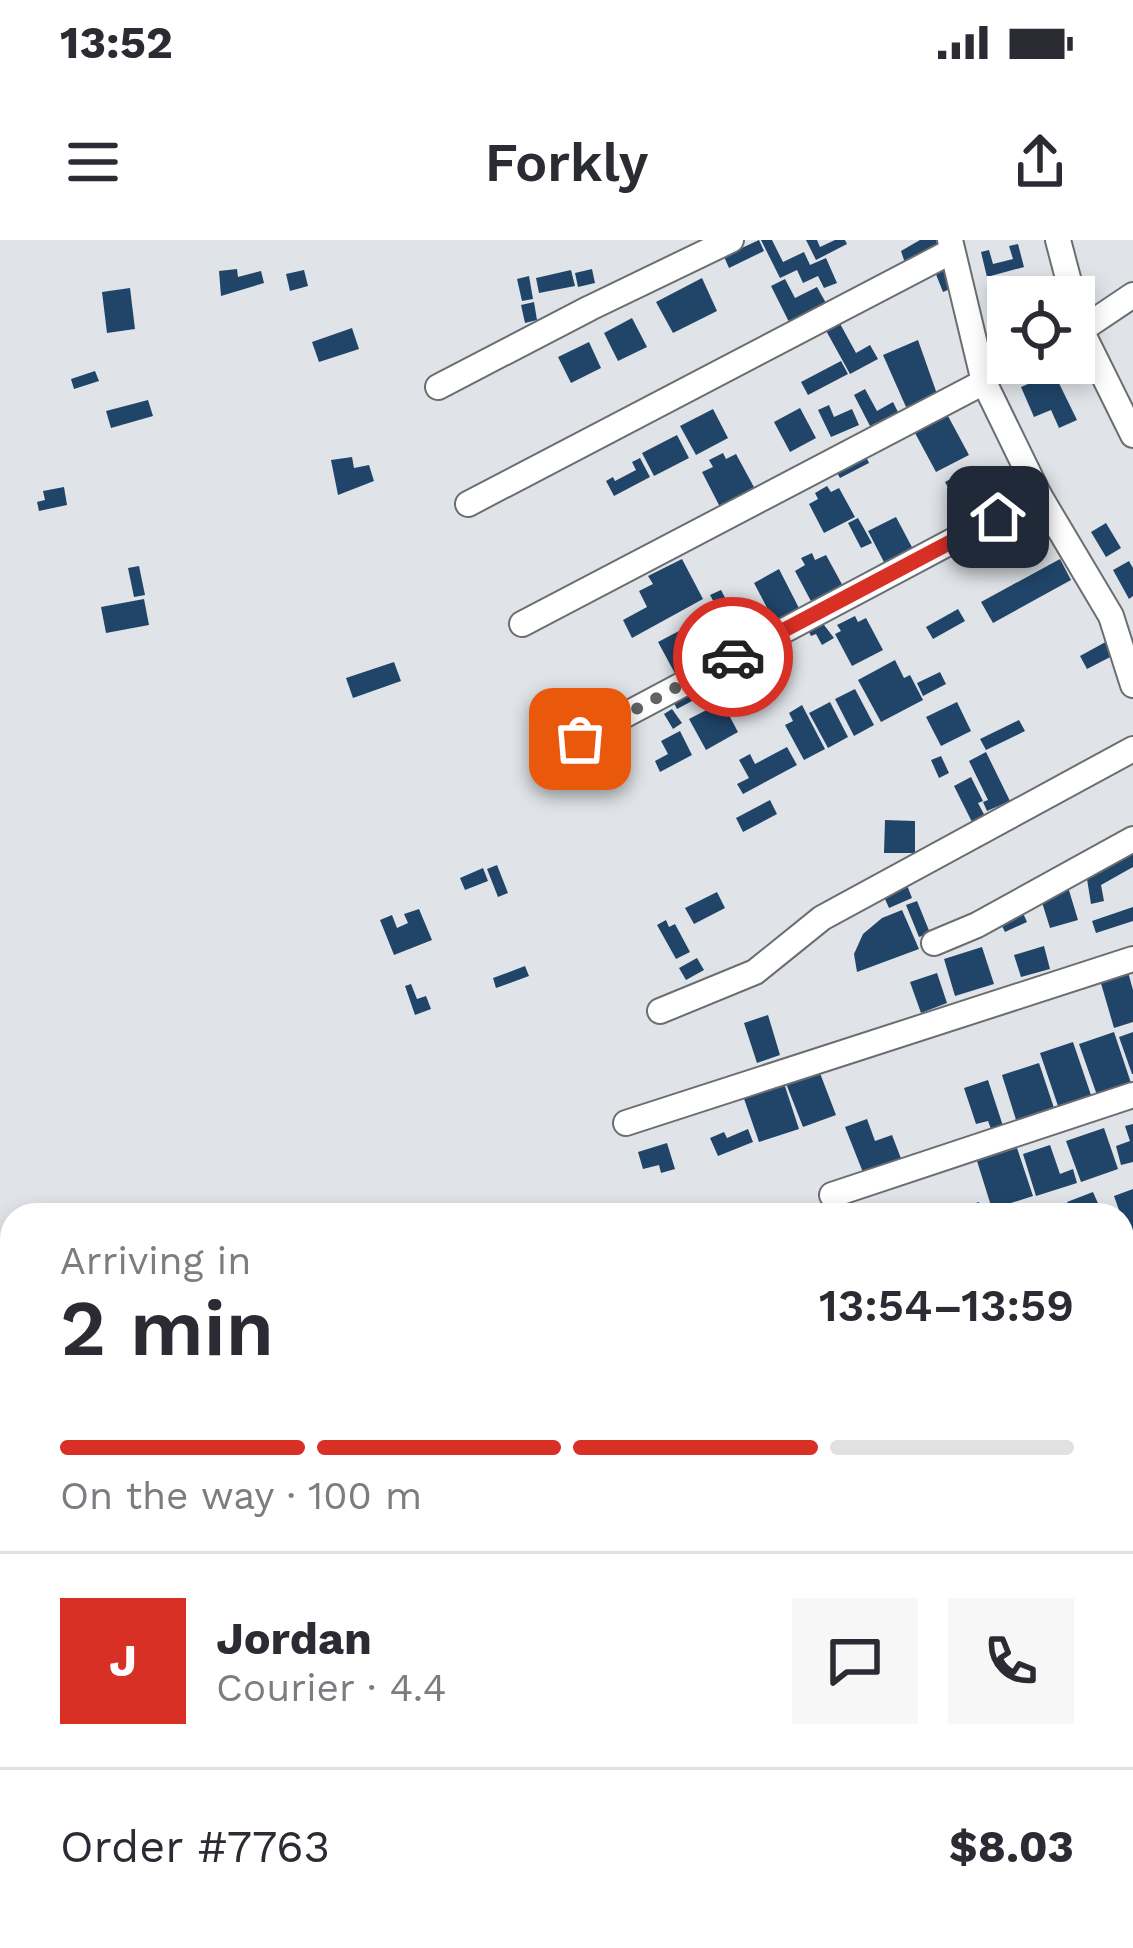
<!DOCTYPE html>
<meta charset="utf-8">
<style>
:root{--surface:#fff;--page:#f7f7f7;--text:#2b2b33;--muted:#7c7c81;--line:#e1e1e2;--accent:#d93025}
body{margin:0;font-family:"Work Sans",sans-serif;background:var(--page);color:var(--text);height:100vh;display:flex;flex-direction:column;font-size:45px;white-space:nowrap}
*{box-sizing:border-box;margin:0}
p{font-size:39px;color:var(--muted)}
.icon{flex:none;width:66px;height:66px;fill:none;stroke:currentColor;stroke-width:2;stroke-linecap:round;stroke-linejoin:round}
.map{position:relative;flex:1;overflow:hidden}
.sheet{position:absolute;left:0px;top:963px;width:1134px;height:747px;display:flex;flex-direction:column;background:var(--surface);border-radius:36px 36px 0 0;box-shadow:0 6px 18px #0003}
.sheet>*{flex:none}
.buttons{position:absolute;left:987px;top:36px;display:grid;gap:24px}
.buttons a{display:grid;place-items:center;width:108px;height:108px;border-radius:0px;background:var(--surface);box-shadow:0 6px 18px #0003;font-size:60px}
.pin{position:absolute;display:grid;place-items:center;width:102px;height:102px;color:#fff;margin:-51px;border-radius:24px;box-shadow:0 6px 18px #0006}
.courier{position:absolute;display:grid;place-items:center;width:120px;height:120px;margin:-60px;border:9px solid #d93025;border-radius:50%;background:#fff;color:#222;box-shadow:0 3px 15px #0007}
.overview em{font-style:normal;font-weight:600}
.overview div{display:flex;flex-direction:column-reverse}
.overview{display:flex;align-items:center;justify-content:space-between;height:204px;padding:0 60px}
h1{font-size:78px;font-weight:600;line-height:90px}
.bar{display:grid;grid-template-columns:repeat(4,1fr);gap:18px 12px;align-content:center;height:144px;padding:0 60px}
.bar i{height:15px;border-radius:9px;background:var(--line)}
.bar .current{background:var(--accent)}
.bar p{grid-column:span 4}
.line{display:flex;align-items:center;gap:30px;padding:0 60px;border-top:3px solid var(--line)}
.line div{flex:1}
.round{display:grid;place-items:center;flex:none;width:126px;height:126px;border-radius:0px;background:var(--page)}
.status{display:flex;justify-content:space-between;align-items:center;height:84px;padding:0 60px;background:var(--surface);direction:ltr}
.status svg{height:33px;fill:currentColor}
header{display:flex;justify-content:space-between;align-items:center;height:156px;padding:0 60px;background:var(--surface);font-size:54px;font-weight:600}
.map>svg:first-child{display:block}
</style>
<div class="status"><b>13:52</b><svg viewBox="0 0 49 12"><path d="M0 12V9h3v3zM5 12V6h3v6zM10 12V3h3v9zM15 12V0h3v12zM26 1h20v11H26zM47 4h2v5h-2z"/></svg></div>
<header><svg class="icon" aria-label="menu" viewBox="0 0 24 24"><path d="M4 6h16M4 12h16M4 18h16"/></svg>Forkly<svg class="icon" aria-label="share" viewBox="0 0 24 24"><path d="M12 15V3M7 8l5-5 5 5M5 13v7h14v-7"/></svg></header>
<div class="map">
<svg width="1133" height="1708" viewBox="0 0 1133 1708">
<rect width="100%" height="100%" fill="#e0e4e8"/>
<!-- building -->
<g fill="#204569">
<path d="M759,0L764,11L729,28L722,12L731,7L733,12Z"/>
<path d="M761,0H772L783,22L804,12L810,25L826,18L837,43L824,48L818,36L803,43L797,30L780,38Z"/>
<path d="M806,0H817L820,7L835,0H845L847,4L816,20Z"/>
<path d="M920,0H941L942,4L905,23L901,11Z"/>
<path d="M1018,4L1024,27L987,37L981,12L989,10L993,24L1013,19L1009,6Z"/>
<path d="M947,22L957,46L943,52L933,27Z"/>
<path d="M237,29L238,37L261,31L264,43L221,56L219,31Z"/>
<path d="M592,29L595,43L578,47L575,33Z"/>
<path d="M304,30L308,46L290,51L286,34Z"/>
<path d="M571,30L575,46L539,53L536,38Z"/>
<path d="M529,36L533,59L522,61L517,39Z"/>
<path d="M702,38L717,71L673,93L656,62Z"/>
<path d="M785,39L795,58L817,47L826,63L789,82L771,46Z"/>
<path d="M130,48L135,89L107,93L102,52Z"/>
<path d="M534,62L537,80L525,83L521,65Z"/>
<path d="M632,78L647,107L618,121L604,93Z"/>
<path d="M838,80L856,113L870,105L878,119L850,134L824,87Z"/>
<path d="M352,88L359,109L319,122L312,102Z"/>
<path d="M918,100L937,154L906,167L883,115Z"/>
<path d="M589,102L601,128L571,143L558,117Z"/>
<path d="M841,121L848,134L808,155L801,142Z"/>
<path d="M1011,123H1025L1028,130L1016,135Z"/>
<path d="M95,131L99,141L74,149L71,139Z"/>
<path d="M1054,133L1077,180L1059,188L1051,170L1034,177L1021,147Z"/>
<path d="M865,149L877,171L893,162L898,172L870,186L854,155Z"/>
<path d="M148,160L153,176L111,188L106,171Z"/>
<path d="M829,165L834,177L852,169L859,185L831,197L818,170Z"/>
<path d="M800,168L816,198L790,212L774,182Z"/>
<path d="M713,169L728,198L696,215L680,186Z"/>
<path d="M948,176L969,215L936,232L915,193Z"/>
<path d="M677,195L689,218L654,236L642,213Z"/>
<path d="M862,208L869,223L840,238L832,224Z"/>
<path d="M723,213L726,219L736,214L755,249L720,267L702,232L713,227L709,220Z"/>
<path d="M352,217L354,228L369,225L374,241L338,255L331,220Z"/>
<path d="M640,218L650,237L614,256L606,241L613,237L615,241L636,230L632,222Z"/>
<path d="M969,229L989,268L966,280L945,242Z"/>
<path d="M827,246L831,252L839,248L855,277L824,293L809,264L818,259L815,253Z"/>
<path d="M64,247L67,265L39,271L37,262L45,260L43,251Z"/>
<path d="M896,277L914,311L886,326L868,291Z"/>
<path d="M858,278L872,303L861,308L848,283Z"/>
<path d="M1106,283L1121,308L1106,317L1091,292Z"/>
<path d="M812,313L815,320L826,315L844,348L813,365L795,331L805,325L801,318Z"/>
<path d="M682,319L703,359L632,398L623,380L647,367L639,351L653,344L648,336Z"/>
<path d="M1060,319L1071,340L993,383L981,362Z"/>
<path d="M1129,321L1133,328V356L1129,359L1113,330Z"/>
<path d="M139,326L145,355L134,357L128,328Z"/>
<path d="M779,329L802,374L772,389L768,382L773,379L754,343Z"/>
<path d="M721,350L734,375L754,365L768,391L738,407L710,355Z"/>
<path d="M144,359L149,385L106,393L101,367Z"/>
<path d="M958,369L965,381L933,399L926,387Z"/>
<path d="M855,376L858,382L866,378L883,410L852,426L835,394L841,391L837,385Z"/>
<path d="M821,381L834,398L822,405L816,394L811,396L807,388Z"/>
<path d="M679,391L683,400L693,395L701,411L692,416L698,428L678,439L658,402Z"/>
<path d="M1111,399L1118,413L1087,429L1080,416Z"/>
<path d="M895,420L904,438L910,435L923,460L881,482L858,440Z"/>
<path d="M394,422L401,441L353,458L346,438Z"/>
<path d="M940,432L946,444L923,456L917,443Z"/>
<path d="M702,443L707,453L677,469L672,459Z"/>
<path d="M855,449L874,485L854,496L835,459Z"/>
<path d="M722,462L738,492L706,510L689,479Z"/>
<path d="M830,462L848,497L828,508L809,473Z"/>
<path d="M957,462L971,491L941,506L926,477Z"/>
<path d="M802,465L825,509L804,520L785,485L793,481L789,473Z"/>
<path d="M672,469L682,483L673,489L664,474Z"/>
<path d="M1019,480L1025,491L986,510L980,499Z"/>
<path d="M680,491L692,515L660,532L655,521L668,514L661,501Z"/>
<path d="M787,507L797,525L743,554L737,544L749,538L739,520L750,514L755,524Z"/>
<path d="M986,512L1010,561L987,571L983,562L988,560L969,521Z"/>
<path d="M941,516L949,533L939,538L931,520Z"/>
<path d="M971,537L983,561L978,563L986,578L973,584L954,546Z"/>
<path d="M770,560L777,574L743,592L736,578Z"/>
<path d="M885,580L915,581V613H884Z"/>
<path d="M1133,613V627L1101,645L1104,661L1091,664L1087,639Z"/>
<path d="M497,625L508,653L498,657L487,629Z"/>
<path d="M483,628L488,641L465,650L460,638Z"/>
<path d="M905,640L912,658L889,668L881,650Z"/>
<path d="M1068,647L1078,680L1050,688L1040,656Z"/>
<path d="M717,652L725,668L694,684L685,668Z"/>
<path d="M917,661L930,693L919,697L906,665Z"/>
<path d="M1133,667V681L1096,693L1092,681Z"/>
<path d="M419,669L432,700L394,715L380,680L392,675L397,688L408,683L404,674Z"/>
<path d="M902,670L919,709L857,732L854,714L863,694L882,678Z"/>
<path d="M1023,673L1027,682L1005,692L1001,684Z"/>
<path d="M666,680L669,687L675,684L690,712L676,719L657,685Z"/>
<path d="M1044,706L1050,729L1021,737L1014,715Z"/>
<path d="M982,707L994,744L955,756L944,719Z"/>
<path d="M697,718L704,730L686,740L679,728Z"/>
<path d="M525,726L529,736L496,748L493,738Z"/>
<path d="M1128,732L1133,750V782L1114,788L1100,740Z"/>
<path d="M937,733L947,763L921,773L910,742Z"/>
<path d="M411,744L417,759L426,756L431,769L415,775L405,746Z"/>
<path d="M768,775L780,815L757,823L744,783Z"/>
<path d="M1114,792L1132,846L1098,858L1079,804Z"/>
<path d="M1133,792V834H1132L1119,797Z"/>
<path d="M1073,802L1092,858L1059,869L1040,813Z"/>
<path d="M1039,823L1055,871L1017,883L1002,835Z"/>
<path d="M818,828L836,875L803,887L785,841Z"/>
<path d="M782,837L799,889L759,902L741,850Z"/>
<path d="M988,840L1003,886L991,889L988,881L976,884L964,848Z"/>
<path d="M867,879L875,901L892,895L902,921L864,935L845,887Z"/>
<path d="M1133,884V922L1121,925L1116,906L1130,901L1125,886Z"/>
<path d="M1104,888L1118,929L1081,942L1066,901Z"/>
<path d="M748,889L753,902L718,916L710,898L724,892L727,898Z"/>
<path d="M667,903L675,929L661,933L659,925L643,929L638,912Z"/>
<path d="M1050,905L1060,934L1073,929L1077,943L1036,956L1023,914Z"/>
<path d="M1017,908L1033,956L992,969L977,921Z"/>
<path d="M1133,949V994L1128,996L1114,956Z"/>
<path d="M1093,952L1103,975H1073L1067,962Z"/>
<path d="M979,962L983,974L942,975V974Z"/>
<path d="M1133,1038V1080L1122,1084V1041Z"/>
<path d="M1133,1207V1226L1122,1229V1209Z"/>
<path d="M255,1698H290L292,1704L258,1708Z"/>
<path d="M1026,1698L1027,1708H993L992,1699Z"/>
</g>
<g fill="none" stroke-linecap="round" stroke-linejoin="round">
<!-- street casing -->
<g stroke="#6b6e71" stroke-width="28">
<g id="street">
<path d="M950,0L984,142L1039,255L1111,376L1133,445"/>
<path d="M1058,0L1073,57"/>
<path d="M1074,62L1081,90L1133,195"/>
<path d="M1081,90L1133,55"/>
<path d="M438,147L590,68L731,0"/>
<path d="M468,264L952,11"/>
<path d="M522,384L984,142"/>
<path d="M580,499L1039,255"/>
<path d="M934,703L977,685L1133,599"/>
<path d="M660,771L755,732L822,678L1133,509"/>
<path d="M626,883L1133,719"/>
<path d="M832,955L1133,855"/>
<path d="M1122,1036L1133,1033"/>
<path d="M0,1491L12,1490"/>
<path d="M0,1621H12"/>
<path d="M491,1698L647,1708"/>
<path d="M1072,1698L1088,1708"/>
<path d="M697,1708L699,1698"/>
</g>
</g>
<!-- street -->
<use href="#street" stroke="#fff" stroke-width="24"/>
</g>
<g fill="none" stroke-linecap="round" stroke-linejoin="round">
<!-- done -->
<path stroke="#616365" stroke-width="12" stroke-dasharray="0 21.6" d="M580,499L733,417"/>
<!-- route -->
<path stroke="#d93025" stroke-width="15" d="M733,417L998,277"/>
</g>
</svg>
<div class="buttons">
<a><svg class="icon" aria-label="locate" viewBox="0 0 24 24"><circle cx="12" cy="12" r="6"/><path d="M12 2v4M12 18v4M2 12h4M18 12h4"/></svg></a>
</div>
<div class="pin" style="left:580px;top:499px;background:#ea580c"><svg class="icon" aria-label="bag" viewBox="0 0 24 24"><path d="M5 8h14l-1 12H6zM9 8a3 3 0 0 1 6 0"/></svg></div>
<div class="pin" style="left:998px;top:277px;background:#1f2937"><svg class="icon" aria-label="home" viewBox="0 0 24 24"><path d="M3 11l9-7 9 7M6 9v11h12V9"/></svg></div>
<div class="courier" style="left:733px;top:417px"><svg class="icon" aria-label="car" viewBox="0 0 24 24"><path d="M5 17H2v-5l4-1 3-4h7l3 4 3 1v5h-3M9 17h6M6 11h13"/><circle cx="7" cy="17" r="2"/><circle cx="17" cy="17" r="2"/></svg></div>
<section class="sheet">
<div class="overview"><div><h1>2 min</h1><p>Arriving in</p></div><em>13:54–13:59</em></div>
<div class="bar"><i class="current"></i><i class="current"></i><i class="current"></i><i></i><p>On the way · 100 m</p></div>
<div class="line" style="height:216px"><b class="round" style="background:var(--accent);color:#fff">J</b><div><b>Jordan</b><p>Courier · 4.4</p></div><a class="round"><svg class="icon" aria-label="chat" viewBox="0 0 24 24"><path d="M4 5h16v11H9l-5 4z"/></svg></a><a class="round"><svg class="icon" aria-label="phone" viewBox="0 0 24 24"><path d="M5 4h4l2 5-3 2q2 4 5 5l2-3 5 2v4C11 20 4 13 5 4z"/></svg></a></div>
<div class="line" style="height:156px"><div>Order #7763</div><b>$8.03</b></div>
</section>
</div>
